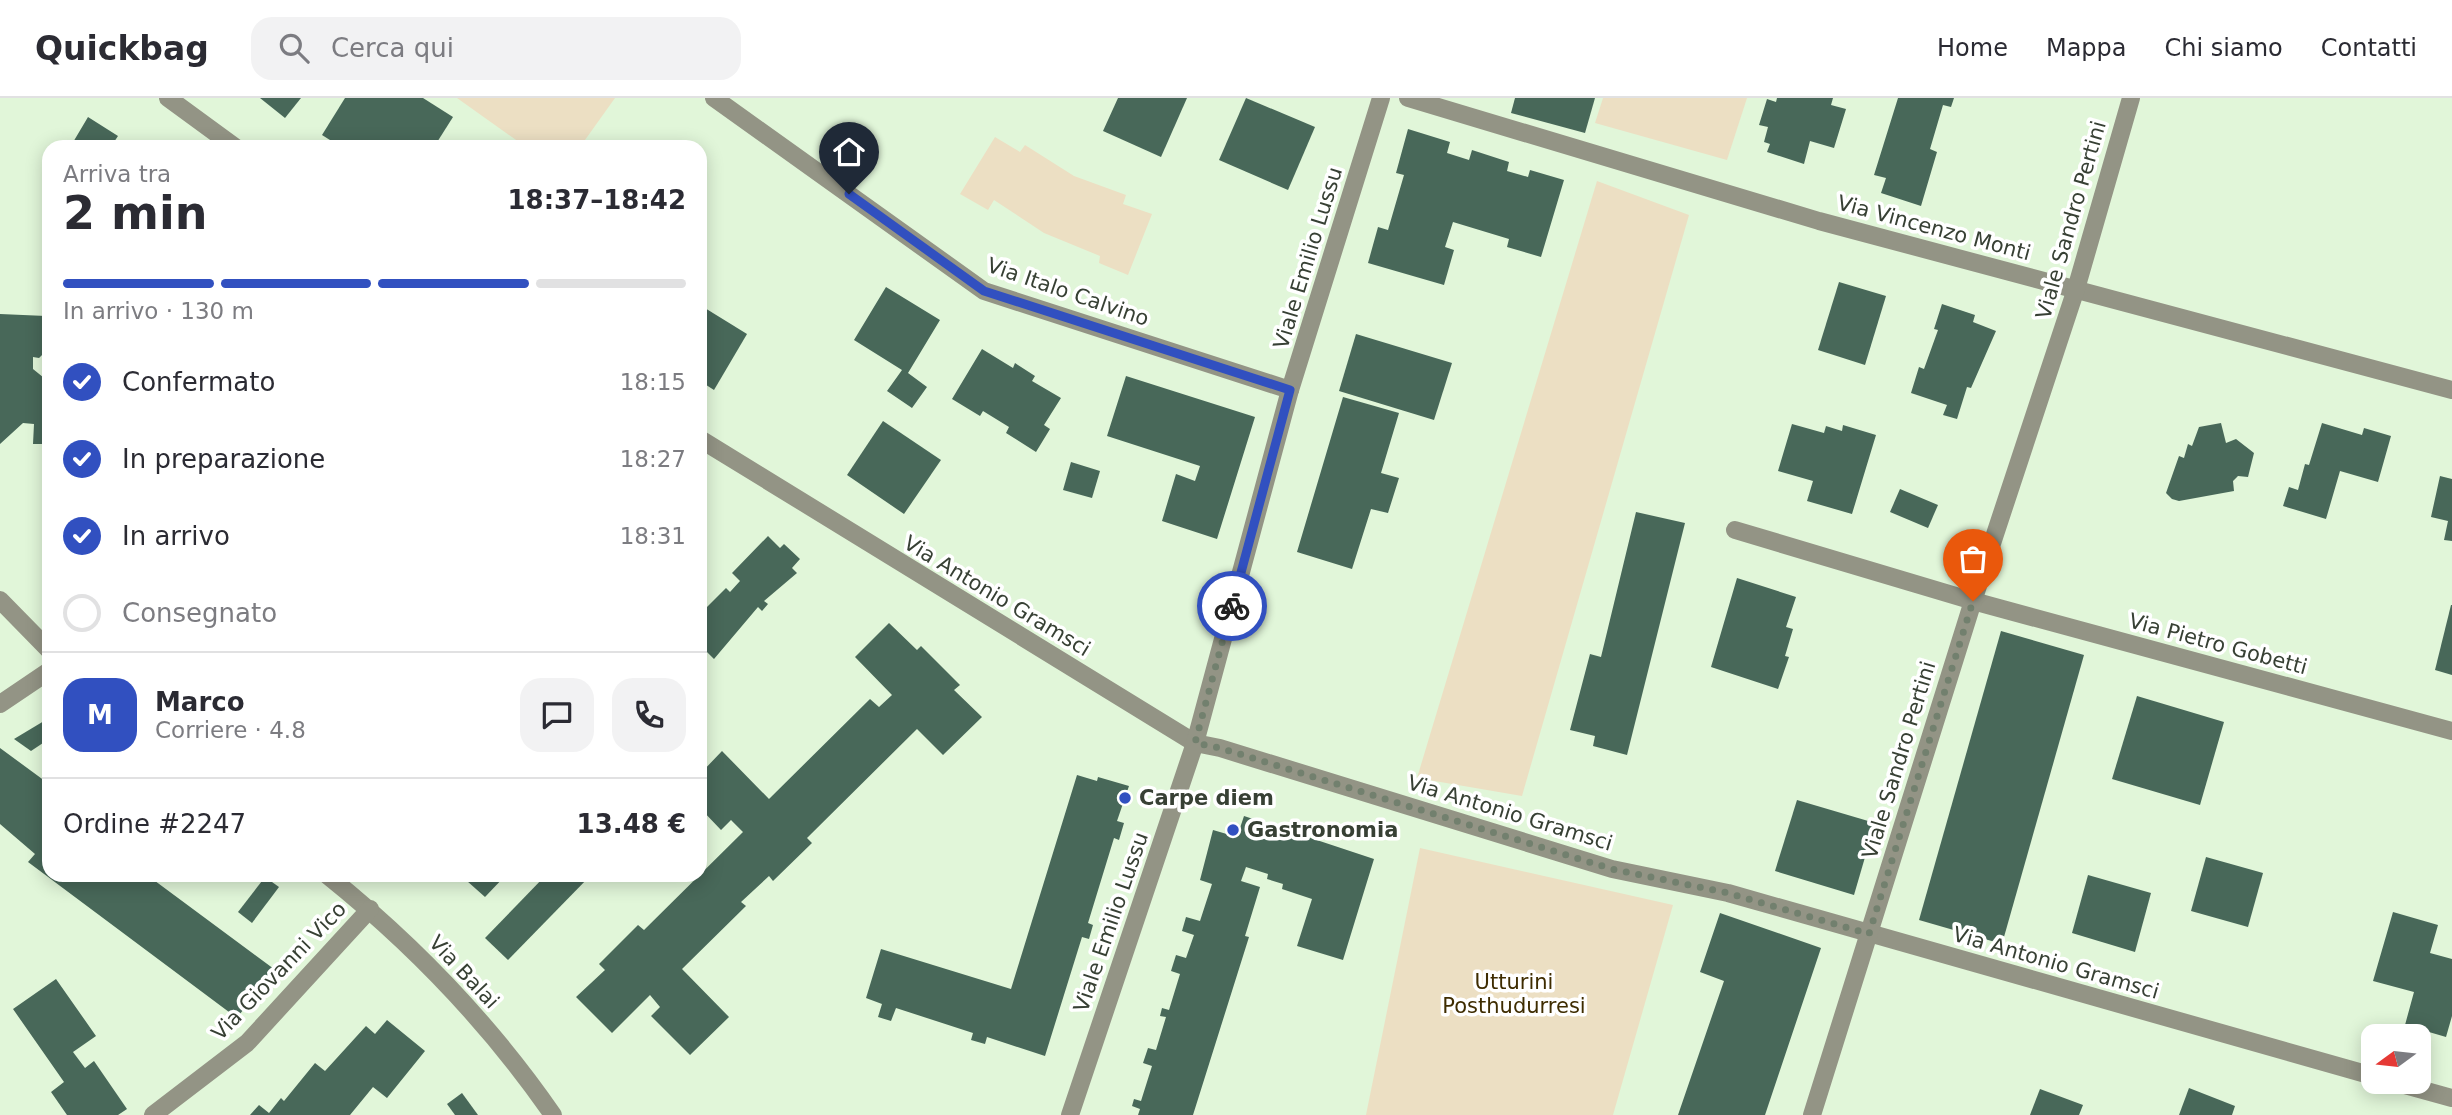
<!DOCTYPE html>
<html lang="it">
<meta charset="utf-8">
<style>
:root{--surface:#fff;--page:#f2f2f3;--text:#2b2b33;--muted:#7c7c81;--line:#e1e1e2;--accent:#3150c0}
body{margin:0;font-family:"DejaVu Sans",sans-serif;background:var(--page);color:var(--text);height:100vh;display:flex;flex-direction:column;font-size:26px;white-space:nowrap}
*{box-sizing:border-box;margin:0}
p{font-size:23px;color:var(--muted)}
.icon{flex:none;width:38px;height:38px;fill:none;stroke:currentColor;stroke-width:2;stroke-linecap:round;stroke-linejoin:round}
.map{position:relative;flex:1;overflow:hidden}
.sheet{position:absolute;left:42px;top:42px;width:665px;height:742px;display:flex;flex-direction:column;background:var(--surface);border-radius:21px;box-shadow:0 4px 18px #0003}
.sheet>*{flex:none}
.needle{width:46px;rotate:255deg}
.tools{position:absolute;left:2361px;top:926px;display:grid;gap:14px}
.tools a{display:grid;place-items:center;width:70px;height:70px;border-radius:14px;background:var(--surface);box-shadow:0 4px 18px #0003;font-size:35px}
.pin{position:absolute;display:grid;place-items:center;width:60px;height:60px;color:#fff;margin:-72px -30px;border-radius:50% 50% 50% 0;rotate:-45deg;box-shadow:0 0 7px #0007}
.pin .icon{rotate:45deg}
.courier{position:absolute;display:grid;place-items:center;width:70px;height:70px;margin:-35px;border:5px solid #3150c0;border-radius:50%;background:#fff;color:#222;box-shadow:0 2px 9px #0007}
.head em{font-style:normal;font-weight:800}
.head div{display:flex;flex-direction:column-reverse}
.head{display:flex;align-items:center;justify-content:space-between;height:119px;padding:0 21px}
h1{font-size:46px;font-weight:800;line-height:52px}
.bar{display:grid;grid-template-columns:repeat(4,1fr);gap:10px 7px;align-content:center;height:84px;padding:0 21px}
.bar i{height:9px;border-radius:5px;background:var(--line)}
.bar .selected{background:var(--accent)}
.bar p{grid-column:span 4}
.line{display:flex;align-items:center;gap:18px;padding:0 21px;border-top:2px solid var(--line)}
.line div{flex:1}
.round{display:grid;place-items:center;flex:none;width:74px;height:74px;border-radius:21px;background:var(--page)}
ol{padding:0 21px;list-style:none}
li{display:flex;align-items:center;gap:21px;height:77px}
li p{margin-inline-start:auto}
li .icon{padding:7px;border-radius:50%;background:var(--accent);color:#fff;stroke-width:4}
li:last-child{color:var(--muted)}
li i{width:38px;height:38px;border:4px solid var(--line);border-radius:50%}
header{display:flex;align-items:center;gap:42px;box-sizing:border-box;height:98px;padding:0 35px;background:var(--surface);border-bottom:2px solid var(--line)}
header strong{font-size:33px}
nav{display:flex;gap:38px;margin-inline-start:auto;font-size:24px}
.search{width:490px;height:63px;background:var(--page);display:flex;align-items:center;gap:18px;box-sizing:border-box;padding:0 24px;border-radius:21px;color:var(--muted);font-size:26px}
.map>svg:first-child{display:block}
</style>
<header>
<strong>Quickbag</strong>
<div class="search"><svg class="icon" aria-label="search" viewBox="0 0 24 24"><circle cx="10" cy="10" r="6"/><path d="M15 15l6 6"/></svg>Cerca qui</div>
<nav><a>Home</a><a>Mappa</a><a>Chi siamo</a><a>Contatti</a></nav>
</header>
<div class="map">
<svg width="2452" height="1017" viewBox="0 0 2452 1017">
<rect width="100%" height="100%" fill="#e1f6d9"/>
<!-- green -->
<g fill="#ecdfc3">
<path d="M457,0H615L580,49H526Z"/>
<path d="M1603,0H1747L1727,62L1595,25Z"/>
<path d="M995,39L1020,54L1025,47L1074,78L1126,97L1123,106L1152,116L1128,177L1099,165L1100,158L1044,135L994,102L988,112L960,96Z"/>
<path d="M1597,83L1689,117L1522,698L1417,680Z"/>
<path d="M1420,750L1673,807L1613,1017H1366Z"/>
</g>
<!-- building -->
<g fill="#486859">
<path d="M260,0H301L285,20Z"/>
<path d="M345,0H423L453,19L434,49H341L322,37Z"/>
<path d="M1118,0H1187L1161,59L1103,33Z"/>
<path d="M1246,0L1315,29L1288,92L1219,62Z"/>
<path d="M1515,0H1595L1585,35L1511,15Z"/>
<path d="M1777,0H1833L1831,7L1846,11L1834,50L1810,43L1804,66L1767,54L1770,46L1764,44L1768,29L1759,27L1767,1L1776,4Z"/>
<path d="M1898,0H1954L1951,9L1943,7L1930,51L1937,54L1921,108L1881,95L1886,80L1874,77Z"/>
<path d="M88,19L118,38L114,44L122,49H77L72,46Z"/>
<path d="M1408,31L1450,44L1447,55L1469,62L1472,52L1509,64L1507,73L1528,79L1530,72L1564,82L1541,159L1507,149L1509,141L1453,124L1445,149L1454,152L1444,187L1368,165L1378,129L1388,132L1404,77L1396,75Z"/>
<path d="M1839,184L1886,198L1865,267L1818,252Z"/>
<path d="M886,189L940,222L908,275L927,289L912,310L887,293L902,272L854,242Z"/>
<path d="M1942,206L1975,217L1973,224L1996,233L1971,290L1967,289L1957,321L1943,317L1947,307L1911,295L1919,269L1924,271L1938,232L1934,231Z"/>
<path d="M700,207L747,236L714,292L700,283Z"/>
<path d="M0,216L46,218V253L39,260L33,259V271L49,284V346H33L34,326L23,325L0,346Z"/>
<path d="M1356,236L1452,265L1434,322L1339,293Z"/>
<path d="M982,251L1013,270L1015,265L1035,278L1032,283L1061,300L1044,327L1050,331L1036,354L1006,335L1009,329L983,313L980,318L952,301Z"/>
<path d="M1126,278L1255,319L1217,441L1162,423L1176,376L1195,383L1200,368L1107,338Z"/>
<path d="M1343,299L1399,315L1381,375L1399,380L1388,415L1371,411L1352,471L1297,454Z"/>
<path d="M883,323L941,362L904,416L847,377Z"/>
<path d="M2221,325L2226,345L2236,341L2254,355L2248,379L2238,378L2233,383L2234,393L2179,403L2172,401L2166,395L2179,358L2184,360L2188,346L2192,348L2199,329Z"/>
<path d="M2322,325L2362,337L2364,330L2391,338L2378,384L2340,373L2326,421L2283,408L2289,389L2298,392L2305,366L2309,367Z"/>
<path d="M1792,326L1824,335L1826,328L1842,333L1843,327L1876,337L1852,416L1807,403L1813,383L1778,373Z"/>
<path d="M1071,364L1100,373L1092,400L1063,392Z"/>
<path d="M2440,378L2452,381V443L2444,442L2448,423L2431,419Z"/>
<path d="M1900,391L1938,407L1928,430L1890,414Z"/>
<path d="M1636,414L1685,425L1627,657L1593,648L1595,638L1570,632L1590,556L1601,559Z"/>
<path d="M768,438L780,450L784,446L800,461L792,470L797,475L764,503L768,506L762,513L758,509L714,561L700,547V540L705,534L700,529V516L726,490L730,494L740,483L732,475Z"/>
<path d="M1737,480L1796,499L1786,529L1793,531L1785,558L1789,559L1778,591L1711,569Z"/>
<path d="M2451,507H2452V577L2435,572Z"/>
<path d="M889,525L917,552L921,548L960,587L954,592L982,619L943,657L917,631L807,740L812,745L773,783L769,778L741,804L746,808L682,871L729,919L690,957L651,918L660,909L650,897L612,935L576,899L605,872L599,866L638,827L644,832L743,734L731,722L721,732L700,710V676L722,653L769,701L870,601L879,609L892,597L855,559Z"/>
<path d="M2001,533L2084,557L2002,846L1919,822Z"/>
<path d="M2137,598L2224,624L2200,707L2112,681Z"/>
<path d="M49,620V641L31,653L14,641Z"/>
<path d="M0,650L49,686V777H147L274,871L237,920L28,764L35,756L0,726Z"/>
<path d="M1077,677L1097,683L1098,679L1129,688L1117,723L1124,725L1119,742L1114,740L1088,825L1093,827L1089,841L1082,839L1045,958L987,939L985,946L971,942L973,935L896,910L891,923L878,919L882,906L866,900L881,851L1011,891Z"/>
<path d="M1797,702L1875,725L1854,797L1775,773Z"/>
<path d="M1244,718L1374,761L1343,862L1297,848L1312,801L1282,791L1283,786L1267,781L1268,776L1246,769L1241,783L1260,789L1245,838L1249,839L1193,1017H1138L1140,1011L1132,1008L1134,1001L1141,1003L1152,968L1143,965L1148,950L1156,952L1166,919L1160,918L1162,910L1169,912L1180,876L1171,873L1176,857L1186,860L1194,837L1182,833L1186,819L1200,823L1212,786L1200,782L1213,732L1237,739Z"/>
<path d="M2206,759L2263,775L2248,829L2191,813Z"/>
<path d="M472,777H506L485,799L467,783Z"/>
<path d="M546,777H591L508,862L485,840Z"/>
<path d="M2088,777L2151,795L2135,854L2072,835Z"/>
<path d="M265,779L279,789L252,825L238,814Z"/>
<path d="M2393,814L2438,827L2430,855L2452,861V918L2446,939L2405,927L2414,894L2373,883Z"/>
<path d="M1720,815L1821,850L1765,1017H1678L1724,883L1700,874Z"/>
<path d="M56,881L96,938L73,954L85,970L94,963L127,1011L118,1017H67L51,994L64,984L13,911Z"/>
<path d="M387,922L425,953L387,1000L373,989L350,1017H250L259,1007L269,1015L281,1000L284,1003L315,965L325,973L366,928L375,936Z"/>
<path d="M2189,990L2235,1008L2232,1017H2179Z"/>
<path d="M2040,991L2083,1007L2079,1017H2030Z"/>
<path d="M462,995L478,1017H455L447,1006Z"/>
</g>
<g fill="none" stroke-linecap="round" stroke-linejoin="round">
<!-- minor -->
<g stroke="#939485" stroke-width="18">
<path d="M168,0L235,49"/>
<path d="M714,0L984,193L1290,292"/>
<path d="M1408,0L1819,123L2452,292"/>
<path d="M700,341L1195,645L1220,650L1612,771L1728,795L2373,978"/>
<path d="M1735,432L1973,503L2452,633"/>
<path d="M0,502L49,552"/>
<path d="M0,606L49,573"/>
<path d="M327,777C413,846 490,926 553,1017"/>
<path d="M2394,984L2452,1000"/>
<path d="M153,1017L247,945L370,811"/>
<path d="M1070,1017L1195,645L1290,292L1381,0"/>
<path d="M1812,1017L1973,503L2076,191L2131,0"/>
</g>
</g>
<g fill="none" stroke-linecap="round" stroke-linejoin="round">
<!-- done -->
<path stroke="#72806e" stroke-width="7" stroke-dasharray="0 12.6" d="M1232,508L1195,645L1220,650L1612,771L1728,795L1869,836L1973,503"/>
<!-- route -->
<path stroke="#3150c0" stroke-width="9" d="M849,96L984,193L1290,292L1232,508"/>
</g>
<!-- markers -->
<g fill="#3150c0" stroke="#fff" stroke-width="2.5">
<circle cx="1125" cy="700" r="7"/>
<circle cx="1233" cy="732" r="7"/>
</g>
<g text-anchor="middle" stroke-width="7" stroke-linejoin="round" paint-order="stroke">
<!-- street labels -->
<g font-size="21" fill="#374034" stroke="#fff">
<text transform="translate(2071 122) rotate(-74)" y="7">Viale Sandro Pertini</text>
<text transform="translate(1934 130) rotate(15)" y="7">Via Vincenzo Monti</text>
<text transform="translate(1308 160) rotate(-73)" y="7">Viale Emilio Lussu</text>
<text transform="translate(1068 194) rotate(19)" y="7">Via Italo Calvino</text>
<text transform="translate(997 498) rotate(31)" y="7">Via Antonio Gramsci</text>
<text transform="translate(2218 546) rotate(15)" y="7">Via Pietro Gobetti</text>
<text transform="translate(1899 662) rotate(-73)" y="7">Viale Sandro Pertini</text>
<text transform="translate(1510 715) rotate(17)" y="7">Via Antonio Gramsci</text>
<text transform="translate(1111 824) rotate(-71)" y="7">Viale Emilio Lussu</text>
<text transform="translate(2056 865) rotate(16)" y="7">Via Antonio Gramsci</text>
<text transform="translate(279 873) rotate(-46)" y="7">Via Giovanni Vico</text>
<text transform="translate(464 874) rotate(47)" y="7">Via Balai</text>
</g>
<!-- poi labels -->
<g font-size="21" font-weight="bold" fill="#374034" stroke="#fff" text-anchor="start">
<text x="1139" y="707">Carpe diem</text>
<text x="1247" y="739">Gastronomia</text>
</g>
<!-- park labels -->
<g font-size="21" fill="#3e2c00" stroke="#fff">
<text x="1514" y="891">Utturini<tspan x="1514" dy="24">Posthudurresi</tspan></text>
</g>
</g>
</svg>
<div class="tools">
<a><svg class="needle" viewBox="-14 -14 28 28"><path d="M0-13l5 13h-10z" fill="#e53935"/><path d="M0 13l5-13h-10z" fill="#7c7c81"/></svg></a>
</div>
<div class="pin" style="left:1973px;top:503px;background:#ea580c"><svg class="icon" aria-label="bag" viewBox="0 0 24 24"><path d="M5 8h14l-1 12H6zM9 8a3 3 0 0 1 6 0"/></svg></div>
<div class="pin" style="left:849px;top:96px;background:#1f2937"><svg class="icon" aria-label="home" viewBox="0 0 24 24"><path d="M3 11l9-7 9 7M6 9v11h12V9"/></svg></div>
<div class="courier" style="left:1232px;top:508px"><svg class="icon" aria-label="bike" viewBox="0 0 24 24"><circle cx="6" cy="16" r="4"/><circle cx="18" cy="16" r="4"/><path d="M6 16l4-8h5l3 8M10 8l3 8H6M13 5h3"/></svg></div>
<section class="sheet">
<div class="head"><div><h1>2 min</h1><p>Arriva tra</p></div><em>18:37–18:42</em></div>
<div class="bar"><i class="selected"></i><i class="selected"></i><i class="selected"></i><i></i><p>In arrivo · 130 m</p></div>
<ol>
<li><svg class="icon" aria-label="check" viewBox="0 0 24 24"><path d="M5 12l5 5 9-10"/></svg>Confermato<p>18:15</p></li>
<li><svg class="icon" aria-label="check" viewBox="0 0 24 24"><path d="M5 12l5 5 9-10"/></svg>In preparazione<p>18:27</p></li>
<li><svg class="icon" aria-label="check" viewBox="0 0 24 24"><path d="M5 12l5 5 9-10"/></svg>In arrivo<p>18:31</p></li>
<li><i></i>Consegnato</li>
</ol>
<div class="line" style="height:126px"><b class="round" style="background:var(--accent);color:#fff">M</b><div><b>Marco</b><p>Corriere · 4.8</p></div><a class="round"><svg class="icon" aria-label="chat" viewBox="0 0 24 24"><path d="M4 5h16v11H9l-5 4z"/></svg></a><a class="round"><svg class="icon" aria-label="phone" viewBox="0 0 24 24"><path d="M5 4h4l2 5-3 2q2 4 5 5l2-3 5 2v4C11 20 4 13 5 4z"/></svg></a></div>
<div class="line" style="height:91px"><div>Ordine #2247</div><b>13.48 €</b></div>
</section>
</div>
